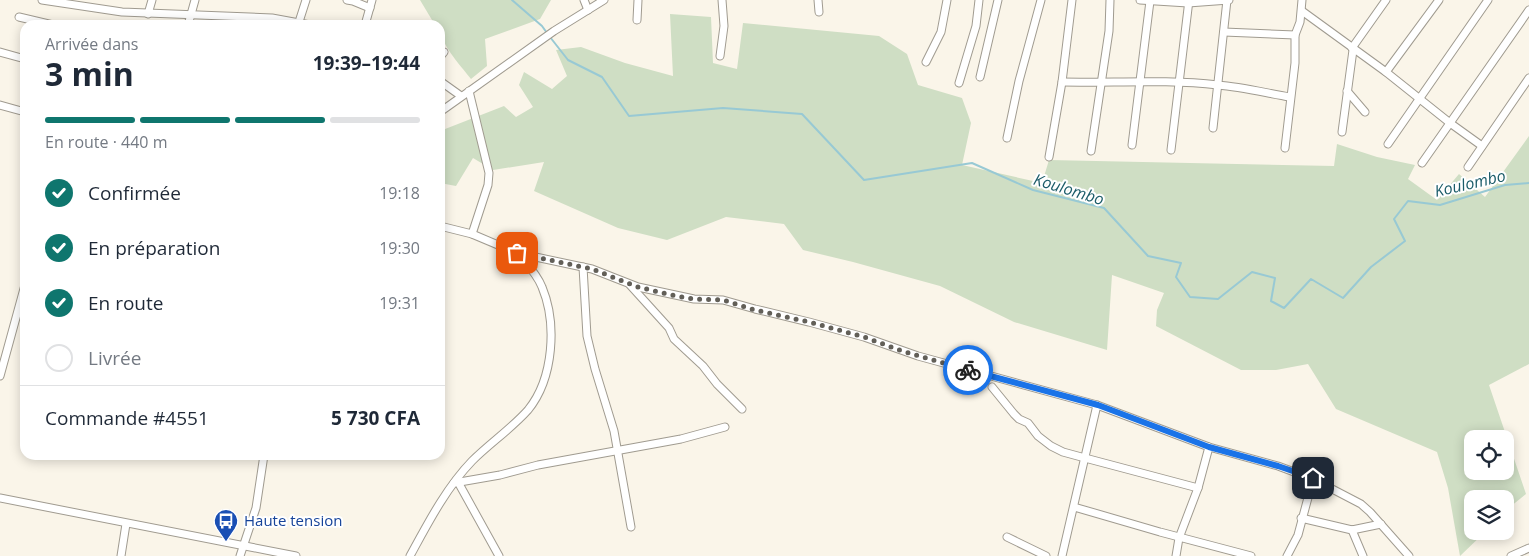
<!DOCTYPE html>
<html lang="fr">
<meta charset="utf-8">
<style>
:root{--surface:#fff;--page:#f2f2f3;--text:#1f2937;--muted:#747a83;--line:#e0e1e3;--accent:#0f766e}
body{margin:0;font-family:"Open Sans",sans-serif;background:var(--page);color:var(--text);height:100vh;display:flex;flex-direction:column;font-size:19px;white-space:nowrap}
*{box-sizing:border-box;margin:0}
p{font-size:16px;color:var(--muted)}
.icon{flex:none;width:28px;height:28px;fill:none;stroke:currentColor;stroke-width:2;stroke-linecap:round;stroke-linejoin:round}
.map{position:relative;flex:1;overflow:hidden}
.details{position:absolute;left:20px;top:20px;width:425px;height:440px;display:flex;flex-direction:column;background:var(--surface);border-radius:15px;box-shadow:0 2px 12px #0003}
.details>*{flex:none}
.controls{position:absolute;left:1464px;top:430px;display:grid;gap:10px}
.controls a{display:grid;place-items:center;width:50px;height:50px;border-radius:10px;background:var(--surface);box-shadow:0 2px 12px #0003;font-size:25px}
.pin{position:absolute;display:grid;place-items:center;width:42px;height:42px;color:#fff;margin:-21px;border-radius:10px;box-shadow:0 2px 8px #0006}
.courier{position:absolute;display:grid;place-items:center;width:50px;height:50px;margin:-25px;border:4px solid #1a73e8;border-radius:50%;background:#fff;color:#222;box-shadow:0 1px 6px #0007}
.overview em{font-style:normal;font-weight:700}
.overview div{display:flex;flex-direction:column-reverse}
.overview{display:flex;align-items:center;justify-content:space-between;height:85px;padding:0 25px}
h1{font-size:32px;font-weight:700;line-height:38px}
.bar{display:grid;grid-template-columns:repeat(4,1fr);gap:8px 5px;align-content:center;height:60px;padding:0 25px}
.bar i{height:6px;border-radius:4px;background:var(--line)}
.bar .current{background:var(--accent)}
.bar p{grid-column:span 4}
.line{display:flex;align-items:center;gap:12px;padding:0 25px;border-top:1px solid var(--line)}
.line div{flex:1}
ol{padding:0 25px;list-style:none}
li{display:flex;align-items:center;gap:15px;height:55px}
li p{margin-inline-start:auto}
li .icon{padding:5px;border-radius:50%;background:var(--accent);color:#fff;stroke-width:4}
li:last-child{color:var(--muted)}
li i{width:28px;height:28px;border:2px solid var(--line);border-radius:50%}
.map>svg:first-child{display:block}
</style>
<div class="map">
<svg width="1529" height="556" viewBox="0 0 1529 556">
<rect width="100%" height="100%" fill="#faf5e9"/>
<!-- green -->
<g fill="#cfdec4" fill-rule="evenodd">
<path d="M420,0H551L540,19L485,39L487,66L471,79C459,63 440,45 440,25H435Z"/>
<path d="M670,14L711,17L713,63L737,69L743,23L879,36L907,54L918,85L962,98L971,123L962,165L1042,183L1049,160L1334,166L1337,144L1377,157L1415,165L1408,179L1437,200L1459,174L1485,197L1529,136V364L1489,385L1526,494L1505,511V499H1472V531H1486L1460,556L1448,488L1437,452L1336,409L1308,364L1276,370H1241L1156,326L1157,310L1164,293L1112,275L1107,350L1014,322L940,286L853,262L803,250L784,224L726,217L667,240L618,228L534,191L544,162L493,170L473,158L456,186L440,183V131L504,106L516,117L533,107L519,85L524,72L552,89L567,76L556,50L581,47L625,63L673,76ZM1472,439H1505V471H1472Z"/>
</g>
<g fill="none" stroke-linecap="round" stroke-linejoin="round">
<!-- stream -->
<g stroke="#98c9d4" stroke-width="2">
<path d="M512,0L542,26L547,33"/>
<path d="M550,37L568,60L602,77L629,116L723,108L802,114L864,180L972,163L1033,190L1104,208L1148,256L1181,263L1176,277L1190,297L1218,299L1252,272L1275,278L1271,301L1284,308L1311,279L1343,298L1371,267L1405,241L1394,219L1408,201L1440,205L1505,185L1529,183"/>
</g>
<!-- minor casing -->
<g stroke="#a09b90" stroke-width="9">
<g id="minor">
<path d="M42,0L122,12L272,18L310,25"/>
<path d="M347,0L353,1L370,8"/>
<path d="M584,0L588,10"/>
<path d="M818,0L819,12"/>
<path d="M1140,0L1188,3L1229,0"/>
<path d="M1302,11L1386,72L1450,123L1482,146"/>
<path d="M148,14L152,0"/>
<path d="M19,17L53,25"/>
<path d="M637,20L638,0"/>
<path d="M188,25L195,0"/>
<path d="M298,25L306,0"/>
<path d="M365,25L372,0"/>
<path d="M1224,32L1295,35"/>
<path d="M1352,48L1386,0"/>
<path d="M0,52L25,59"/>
<path d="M720,56L724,26L722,0"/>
<path d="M440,57L444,52"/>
<path d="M926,62L941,32L947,0"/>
<path d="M1386,72L1439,0"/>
<path d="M980,77L998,0"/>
<path d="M440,81L461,96"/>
<path d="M1062,82C1114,83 1166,79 1218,85C1242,87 1266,93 1290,97"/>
<path d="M959,83L976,26L979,0"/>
<path d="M469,91L489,173L488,185L472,234"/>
<path d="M1347,91L1365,112"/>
<path d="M0,105L25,112"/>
<path d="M440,112L554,31L604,0"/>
<path d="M1213,128L1227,0"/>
<path d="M1342,132L1353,50"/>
<path d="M1007,138L1019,81L1041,0"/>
<path d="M1388,144L1488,0"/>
<path d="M1132,145L1150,1"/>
<path d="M1285,148L1295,63V35L1300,22L1302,0"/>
<path d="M1171,150L1189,0"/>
<path d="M1091,151L1109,31L1110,0"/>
<path d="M1049,157L1062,82L1072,0"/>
<path d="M1422,163L1529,10"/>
<path d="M1468,167L1529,78"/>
<path d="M440,226L472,234L517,253L592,269L638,287L694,299L723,300L755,309L809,322L864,337L918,356L1097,405L1209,447L1278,466L1313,479L1361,504L1370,512L1409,556"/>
<path d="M583,267L587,336L595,369L614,431L631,527"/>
<path d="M630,285L669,328L674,339L703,366L717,384L742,409"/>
<path d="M0,376L25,285"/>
<path d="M992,387L1014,414L1019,419L1028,423L1038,436L1051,446L1063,452L1085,458L1198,488"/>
<path d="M458,482L499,556"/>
<path d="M454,483L500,475L538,465L681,439L725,427"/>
<path d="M0,498L296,556"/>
<path d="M1074,507L1160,532L1251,556"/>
<path d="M1301,518L1352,530L1381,524"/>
<path d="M1352,530L1363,556"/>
<path d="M1007,537L1046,556"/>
<path d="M121,556L126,524"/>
<path d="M240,556L256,508L264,455"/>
<path d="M410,556C428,523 446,488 472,461C490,443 511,429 528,410C554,378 557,323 542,287C537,274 526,263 518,253"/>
<path d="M1062,556L1097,405"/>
<path d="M1176,556L1179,538L1198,488L1209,447"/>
<path d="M1287,556L1298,535L1313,479"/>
<path d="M1511,556L1529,548"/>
</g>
</g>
<!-- minor -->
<use href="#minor" stroke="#fff" stroke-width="7"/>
</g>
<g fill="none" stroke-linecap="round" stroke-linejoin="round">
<!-- done -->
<path stroke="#625f58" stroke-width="5" stroke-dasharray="0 9" d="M517,253L592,269L638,287L671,295L694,299L723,300L755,310L809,322L864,337L905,352L968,370"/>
<!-- route -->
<path stroke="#1a73e8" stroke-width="6" d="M968,370L1098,405L1209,447L1278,466L1313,478"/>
</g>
<!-- icons -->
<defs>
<g id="bus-pin" transform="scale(1.25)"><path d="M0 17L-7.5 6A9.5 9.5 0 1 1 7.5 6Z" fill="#1a4fb4" stroke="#fff"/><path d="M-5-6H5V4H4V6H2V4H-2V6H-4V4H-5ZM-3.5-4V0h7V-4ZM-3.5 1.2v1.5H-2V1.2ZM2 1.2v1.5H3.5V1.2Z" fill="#fff"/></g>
</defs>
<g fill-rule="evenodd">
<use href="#bus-pin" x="226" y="521"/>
</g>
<g text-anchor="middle" stroke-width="4" stroke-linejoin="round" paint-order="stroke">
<!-- transit labels -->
<g font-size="15" fill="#164399" stroke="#fff" text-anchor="start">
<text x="244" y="526">Haute tension</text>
</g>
<!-- water labels -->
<g font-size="16" font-style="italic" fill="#1a5b68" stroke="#fff">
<text transform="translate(1470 183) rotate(-13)" y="6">Koulombo</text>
<text transform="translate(1069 189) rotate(17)" y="6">Koulombo</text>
</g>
</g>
</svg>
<div class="controls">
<a><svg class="icon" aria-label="locate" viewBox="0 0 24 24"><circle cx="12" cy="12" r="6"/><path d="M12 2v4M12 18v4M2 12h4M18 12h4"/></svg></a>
<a><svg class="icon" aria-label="layers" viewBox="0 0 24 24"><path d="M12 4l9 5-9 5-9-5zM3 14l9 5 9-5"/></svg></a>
</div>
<div class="pin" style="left:517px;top:253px;background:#ea580c"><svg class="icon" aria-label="bag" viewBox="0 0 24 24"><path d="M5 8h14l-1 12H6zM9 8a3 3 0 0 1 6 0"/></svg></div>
<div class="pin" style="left:1313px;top:478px;background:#1f2937"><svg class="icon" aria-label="home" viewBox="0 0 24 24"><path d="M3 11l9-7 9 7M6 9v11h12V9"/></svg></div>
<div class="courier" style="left:968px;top:370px"><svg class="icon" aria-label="bike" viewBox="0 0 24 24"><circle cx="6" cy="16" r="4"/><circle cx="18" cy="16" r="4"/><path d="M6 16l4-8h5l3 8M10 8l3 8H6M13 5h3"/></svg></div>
<section class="details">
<div class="overview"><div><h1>3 min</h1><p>Arrivée dans</p></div><em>19:39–19:44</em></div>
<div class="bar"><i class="current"></i><i class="current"></i><i class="current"></i><i></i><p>En route · 440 m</p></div>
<ol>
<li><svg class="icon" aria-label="check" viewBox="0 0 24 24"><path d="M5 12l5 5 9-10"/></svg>Confirmée<p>19:18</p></li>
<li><svg class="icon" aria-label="check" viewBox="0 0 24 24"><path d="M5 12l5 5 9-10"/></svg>En préparation<p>19:30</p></li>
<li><svg class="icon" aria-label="check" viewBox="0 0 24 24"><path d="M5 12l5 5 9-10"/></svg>En route<p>19:31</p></li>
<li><i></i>Livrée</li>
</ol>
<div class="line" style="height:65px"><div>Commande #4551</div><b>5 730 CFA</b></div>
</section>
</div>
